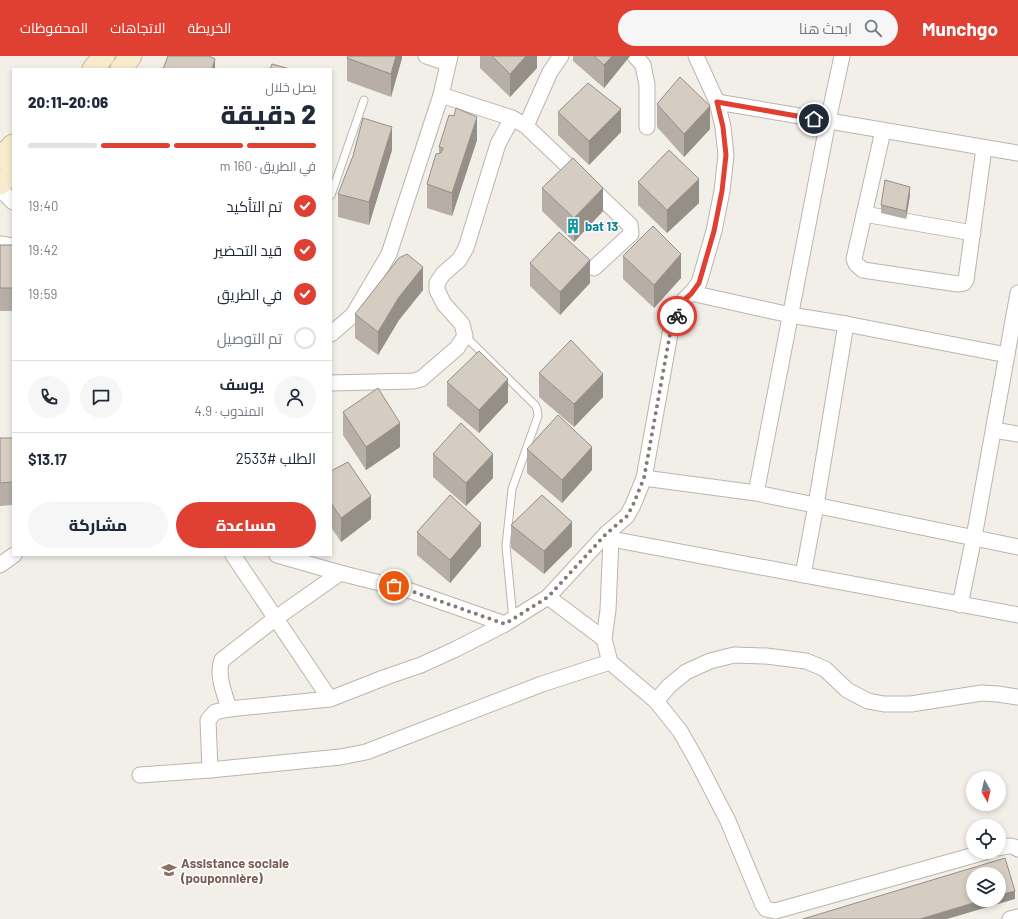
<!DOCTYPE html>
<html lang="ar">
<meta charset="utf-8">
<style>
:root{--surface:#fff;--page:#f6f6f7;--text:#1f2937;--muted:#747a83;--line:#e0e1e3;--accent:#e04032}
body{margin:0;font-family:Barlow,Cairo,sans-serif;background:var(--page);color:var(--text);direction:rtl;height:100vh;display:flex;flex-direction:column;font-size:15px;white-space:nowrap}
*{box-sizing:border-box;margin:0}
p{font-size:13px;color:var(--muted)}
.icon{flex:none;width:22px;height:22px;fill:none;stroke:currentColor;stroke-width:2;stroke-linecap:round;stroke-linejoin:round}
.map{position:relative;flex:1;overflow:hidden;direction:ltr}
.sheet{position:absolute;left:12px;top:12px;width:320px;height:488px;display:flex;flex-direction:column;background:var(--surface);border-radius:0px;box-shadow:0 2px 6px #0003;direction:rtl}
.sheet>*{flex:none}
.needle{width:26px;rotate:172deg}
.fabs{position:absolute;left:966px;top:715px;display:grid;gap:8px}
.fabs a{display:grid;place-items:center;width:40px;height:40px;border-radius:50%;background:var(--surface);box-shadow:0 2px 6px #0003;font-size:20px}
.pin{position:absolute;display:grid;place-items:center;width:34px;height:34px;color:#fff;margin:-17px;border:2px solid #fff;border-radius:50%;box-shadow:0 1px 4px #0007}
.courier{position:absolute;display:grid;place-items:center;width:40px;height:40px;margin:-20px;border:3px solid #e04032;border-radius:50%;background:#fff;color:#222;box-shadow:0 1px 5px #0007}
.summary em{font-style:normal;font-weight:800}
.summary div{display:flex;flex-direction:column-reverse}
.summary{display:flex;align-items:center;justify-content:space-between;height:68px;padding:0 16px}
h1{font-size:26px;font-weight:800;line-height:30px}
.bar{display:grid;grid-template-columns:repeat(4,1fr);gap:6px 4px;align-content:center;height:48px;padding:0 16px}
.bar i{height:5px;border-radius:3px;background:var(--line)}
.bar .active{background:var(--accent)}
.bar p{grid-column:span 4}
.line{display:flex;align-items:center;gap:10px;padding:0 16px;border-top:1px solid var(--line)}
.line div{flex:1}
.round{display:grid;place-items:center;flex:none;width:42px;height:42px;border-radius:21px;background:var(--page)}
ol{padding:0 16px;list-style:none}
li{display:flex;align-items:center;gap:12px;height:44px}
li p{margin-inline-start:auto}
li .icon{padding:4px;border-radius:50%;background:var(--accent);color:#fff;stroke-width:4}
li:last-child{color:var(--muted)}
li i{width:22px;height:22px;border:2px solid var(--line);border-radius:50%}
.button{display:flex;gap:8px;margin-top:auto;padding:8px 16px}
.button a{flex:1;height:46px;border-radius:24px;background:var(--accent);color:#fff;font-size:16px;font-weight:800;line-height:46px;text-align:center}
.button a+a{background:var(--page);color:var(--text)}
header{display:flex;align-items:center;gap:24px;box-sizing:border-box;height:56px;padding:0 20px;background:var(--accent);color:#fff}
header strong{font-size:19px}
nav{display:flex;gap:22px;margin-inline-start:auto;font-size:14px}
.search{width:280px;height:36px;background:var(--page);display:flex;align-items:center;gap:10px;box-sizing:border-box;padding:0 14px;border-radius:22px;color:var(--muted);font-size:15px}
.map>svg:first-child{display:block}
</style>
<header>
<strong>Munchgo</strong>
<div class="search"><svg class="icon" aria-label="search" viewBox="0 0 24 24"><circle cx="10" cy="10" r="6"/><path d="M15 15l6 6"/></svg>ابحث هنا</div>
<nav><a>الخريطة</a><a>الاتجاهات</a><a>المحفوظات</a></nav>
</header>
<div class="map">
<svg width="1018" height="863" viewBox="0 0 1018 863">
<rect width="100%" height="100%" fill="#f2eee8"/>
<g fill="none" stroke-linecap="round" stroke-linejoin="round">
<!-- lane casing -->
<g stroke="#bcb5ac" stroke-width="9">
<g id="lane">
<path d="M331,139L364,44"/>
<path d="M465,280L535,349L537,353L538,360L512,433L506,490L513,563"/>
</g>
</g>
<!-- street casing -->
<g stroke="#bcb5ac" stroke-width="17">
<g id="street">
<path d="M426,0L447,7"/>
<path d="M635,0L643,9L647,29V71"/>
<path d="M441,39L512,62L526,70L630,169L631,178L594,212"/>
<path d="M717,46L1018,97"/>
<path d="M526,70L550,16L561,0"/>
<path d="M883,75L854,203L856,208L863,214L958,228L964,227L966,224L984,92"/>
<path d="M0,133L13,146"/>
<path d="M864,158L973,177"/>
<path d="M0,188L13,190"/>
<path d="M691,237L790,259L846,268L1007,299"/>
<path d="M331,278L353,259L389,198L441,39L450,0"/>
<path d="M331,327L413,325L421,323L457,292L465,280L462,268L444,248L437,234V227L443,218L459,204L466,192L498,88L512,62"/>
<path d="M994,374L1018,378"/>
<path d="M644,422L756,437L1018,491"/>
<path d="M756,437L828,65L842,0"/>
<path d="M606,478L611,483L1018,559"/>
<path d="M611,483L608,554L604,583L610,606L656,645L680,675L696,703L728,765L763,849L766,853L775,855L786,852L985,796"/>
<path d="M233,499L330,643"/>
<path d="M277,499L340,517L408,534L505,568"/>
<path d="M0,509L14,499"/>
<path d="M803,519L816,449L846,268"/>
<path d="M548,541L604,583"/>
<path d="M960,549L974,481L1018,237"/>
<path d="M656,645L669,630L686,616L710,605L734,599L766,600L806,605L825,613L847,634L868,645L884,648H911L982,637L998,638L1018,641"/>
<path d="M229,653C225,638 216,619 222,604L276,562L340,517"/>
<path d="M210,714L208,664L215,656L229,653L330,643L386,621L421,609L456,593L505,568L548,541L606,478L627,460L633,449L644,422L670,278L684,244L691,237L699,227L714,175L722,135L726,99L723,71L717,46L696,0"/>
<path d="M140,719L210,714L340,701L366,696L542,628L610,606"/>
<path d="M999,792C1005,790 1013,789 1018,793"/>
<path d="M1010,863L1018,861"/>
</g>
</g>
<!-- secondary casing -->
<g stroke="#ccbd9d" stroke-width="23">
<g id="secondary">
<path d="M93,13L104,0"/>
<path d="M121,13L131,0"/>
<path d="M0,102L13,89"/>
<path d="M0,128L13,115"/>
</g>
</g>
<!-- lane -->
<use href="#lane" stroke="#fff" stroke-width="7"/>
<!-- street -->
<use href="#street" stroke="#fff" stroke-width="15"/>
<!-- secondary -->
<use href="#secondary" stroke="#f8eacc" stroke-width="21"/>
</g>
<!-- wall -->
<g fill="#b7afa7">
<path d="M402,0V2L391,41L347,25V2Z"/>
<path d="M480,0H537V12L510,41L480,12Z"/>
<path d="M573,0H630L604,32L573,5Z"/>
<path d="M657,48L710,73L684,101L657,71Z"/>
<path d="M558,56L621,76L589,109L558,79Z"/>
<path d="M454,60L477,84L452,160L427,152V128L439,98V91Z"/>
<path d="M392,94L369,169L338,161V138Z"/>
<path d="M638,126L699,147L667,177L638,149Z"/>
<path d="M542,132L603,155L574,186L542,155Z"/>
<path d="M910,139L906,163L881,157V149Z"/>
<rect x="0" y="189" width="13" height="66"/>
<path d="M623,200L681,222L654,252L623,223Z"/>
<path d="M530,207L590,227L560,259L530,230Z"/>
<path d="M423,234L399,264L378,299L355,282V258Z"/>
<path d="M539,317L603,341L574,371L539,341Z"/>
<path d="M447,326L508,346L479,377L447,350Z"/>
<path d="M343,356L400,391L366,414L343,379Z"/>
<path d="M0,382H13V449L0,450Z"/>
<path d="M527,393L592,414L562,447L527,417Z"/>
<path d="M433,398L493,422L466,450L433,421Z"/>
<path d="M331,415L371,463L341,486L331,471Z"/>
<path d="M511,469L572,490L544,518L511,492Z"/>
<path d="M417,476L481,490L450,527L417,499Z"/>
</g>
<!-- shaded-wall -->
<g fill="#958f88">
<path d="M396,0H402V2L391,41V18Z"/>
<path d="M526,0H537V12L510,41V18Z"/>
<path d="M612,0H630L604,32V9Z"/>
<path d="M215,3V13H212Z"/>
<path d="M710,50V73L684,101V78Z"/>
<path d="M621,53V76L589,109V85Z"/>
<path d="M477,61V84L452,160V137Z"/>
<path d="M392,71V94L369,169V146Z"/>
<path d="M699,123V147L667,177V154Z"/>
<path d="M910,131V139L906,163V155Z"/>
<path d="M603,132V155L574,186V162Z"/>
<path d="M681,198V222L654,252V229Z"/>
<path d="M590,204V227L560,259V236Z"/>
<path d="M423,211V234L399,264L378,299V276L399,241Z"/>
<path d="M603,318V341L574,371V348Z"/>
<path d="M508,323V346L479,377V354Z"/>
<path d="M400,367V391L366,414V391Z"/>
<path d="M592,391V414L562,447V424Z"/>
<path d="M493,398V422L466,450V427Z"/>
<path d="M371,440V463L341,486V462Z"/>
<path d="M572,466V490L544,518V495Z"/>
<path d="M481,467V490L450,527V504Z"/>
<path d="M1015,835V843L947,863H920L983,844H999V839Z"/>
</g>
<!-- building -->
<g fill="#d5ccc2" stroke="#958f88">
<path d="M168,0H209L215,3L212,13H163Z"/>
<path d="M348,0H396L391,18L347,2Z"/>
<path d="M492,0H526L510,18Z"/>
<path d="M594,0H612L604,9Z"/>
<path d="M272,8L290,13H270Z"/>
<path d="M680,21L710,50L684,78L657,48Z"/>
<path d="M588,27L621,53L589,85L558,56Z"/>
<path d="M456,52L477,61L452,137L427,128L436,98L441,97L443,92L439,91L449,59L454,60Z"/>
<path d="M363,62L392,71L369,146L338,138L353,100Z"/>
<path d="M669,94L699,123L667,154L638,126Z"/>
<path d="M573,102L603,132L574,162L542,132Z"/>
<path d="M885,124L910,131L906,155L881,149Z"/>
<path d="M653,170L681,198L654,229L623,200Z"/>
<path d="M559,176L590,204L560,236L530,207Z"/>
<rect x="0" y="189" width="13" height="43"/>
<path d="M407,198L423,211L399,241L378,276L355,258L399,202Z"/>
<path d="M571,284L603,318L574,348L539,317Z"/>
<path d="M479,295L508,323L479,354L447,326Z"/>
<path d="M378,332L400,367L366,391L343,356Z"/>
<path d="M558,359L592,391L562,424L527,393Z"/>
<path d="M461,367L493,398L466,427L433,398Z"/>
<path d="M0,382H13V426L0,427Z"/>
<path d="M348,406L371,440L341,462L331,447V415Z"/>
<path d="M450,439L481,467L450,504L417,476Z"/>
<path d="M542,439L572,466L544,495L511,469Z"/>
<path d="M1005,802L1015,835L999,839V818H973V844H983L920,863H803Z"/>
</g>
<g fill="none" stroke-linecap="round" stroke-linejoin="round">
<!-- done -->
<path stroke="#827c76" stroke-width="4" stroke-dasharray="0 7.2" d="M394,530L408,534L505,568L548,541L606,478L627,460L633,449L644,422L670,278L677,260"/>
<!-- route -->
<path stroke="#e04032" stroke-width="5" d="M677,260L684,244L691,238L699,227L714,175L722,135L726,99L723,71L717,46L814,63"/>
</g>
<!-- icons -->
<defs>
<g id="building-bare" transform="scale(1.2)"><path d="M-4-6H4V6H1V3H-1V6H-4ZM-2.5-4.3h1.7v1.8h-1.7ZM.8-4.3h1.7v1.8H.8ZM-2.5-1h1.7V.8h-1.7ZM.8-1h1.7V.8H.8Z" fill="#0f9aa8" stroke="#fff" stroke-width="2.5" paint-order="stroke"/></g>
<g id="school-bare" transform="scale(1.2)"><path d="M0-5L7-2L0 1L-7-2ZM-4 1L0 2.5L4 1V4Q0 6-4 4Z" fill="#8d6e63" stroke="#fff" stroke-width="2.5" paint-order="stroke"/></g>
</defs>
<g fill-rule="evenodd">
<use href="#building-bare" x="573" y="170"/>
<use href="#school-bare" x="169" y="814"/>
</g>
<g text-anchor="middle" stroke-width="3" stroke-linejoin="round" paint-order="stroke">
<!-- culture labels -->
<g font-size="13" font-weight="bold" fill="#0d838f" stroke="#fff" text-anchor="start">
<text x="585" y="175">bat 13</text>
</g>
<!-- education labels -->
<g font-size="13" font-weight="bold" fill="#785e54" stroke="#fff" text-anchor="start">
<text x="181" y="812">Assistance sociale<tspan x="181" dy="15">(pouponnière)</tspan></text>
</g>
</g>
</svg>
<div class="fabs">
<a><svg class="needle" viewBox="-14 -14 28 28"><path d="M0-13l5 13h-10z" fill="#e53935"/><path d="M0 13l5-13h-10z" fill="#747a83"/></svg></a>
<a><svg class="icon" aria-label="locate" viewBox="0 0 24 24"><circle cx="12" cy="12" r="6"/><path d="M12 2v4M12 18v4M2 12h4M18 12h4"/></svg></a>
<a><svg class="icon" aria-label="layers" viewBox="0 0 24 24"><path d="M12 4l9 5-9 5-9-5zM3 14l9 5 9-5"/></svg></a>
</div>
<div class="pin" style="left:394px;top:530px;background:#ea580c"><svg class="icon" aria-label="bag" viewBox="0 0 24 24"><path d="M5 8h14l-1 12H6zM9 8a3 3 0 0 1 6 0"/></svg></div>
<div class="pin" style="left:814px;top:63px;background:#1f2937"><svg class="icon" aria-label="home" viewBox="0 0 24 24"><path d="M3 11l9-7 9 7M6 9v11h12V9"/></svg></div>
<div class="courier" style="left:677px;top:260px"><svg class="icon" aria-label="bike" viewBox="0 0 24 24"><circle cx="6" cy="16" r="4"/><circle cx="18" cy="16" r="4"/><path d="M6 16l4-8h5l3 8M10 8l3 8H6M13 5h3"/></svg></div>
<section class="sheet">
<div class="summary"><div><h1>2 دقيقة</h1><p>يصل خلال</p></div><em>20:06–20:11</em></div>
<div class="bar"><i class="active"></i><i class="active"></i><i class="active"></i><i></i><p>في الطريق · 160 m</p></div>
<ol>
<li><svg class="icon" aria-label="check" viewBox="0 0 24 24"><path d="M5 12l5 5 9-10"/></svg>تم التأكيد<p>19:40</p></li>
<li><svg class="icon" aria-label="check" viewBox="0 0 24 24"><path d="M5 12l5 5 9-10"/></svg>قيد التحضير<p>19:42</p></li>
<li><svg class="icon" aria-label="check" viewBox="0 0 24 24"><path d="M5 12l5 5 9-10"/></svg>في الطريق<p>19:59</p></li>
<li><i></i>تم التوصيل</li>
</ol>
<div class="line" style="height:72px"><a class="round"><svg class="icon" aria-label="person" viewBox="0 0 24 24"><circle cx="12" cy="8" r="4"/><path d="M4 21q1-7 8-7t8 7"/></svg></a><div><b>يوسف</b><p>المندوب · 4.9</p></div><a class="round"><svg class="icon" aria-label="chat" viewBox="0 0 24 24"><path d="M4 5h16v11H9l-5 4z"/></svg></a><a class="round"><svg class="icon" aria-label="phone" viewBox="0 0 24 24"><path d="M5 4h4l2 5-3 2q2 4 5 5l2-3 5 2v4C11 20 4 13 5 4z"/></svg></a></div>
<div class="line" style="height:52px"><div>الطلب #2533</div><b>$13.17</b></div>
<div class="button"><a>مساعدة</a><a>مشاركة</a></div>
</section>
</div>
